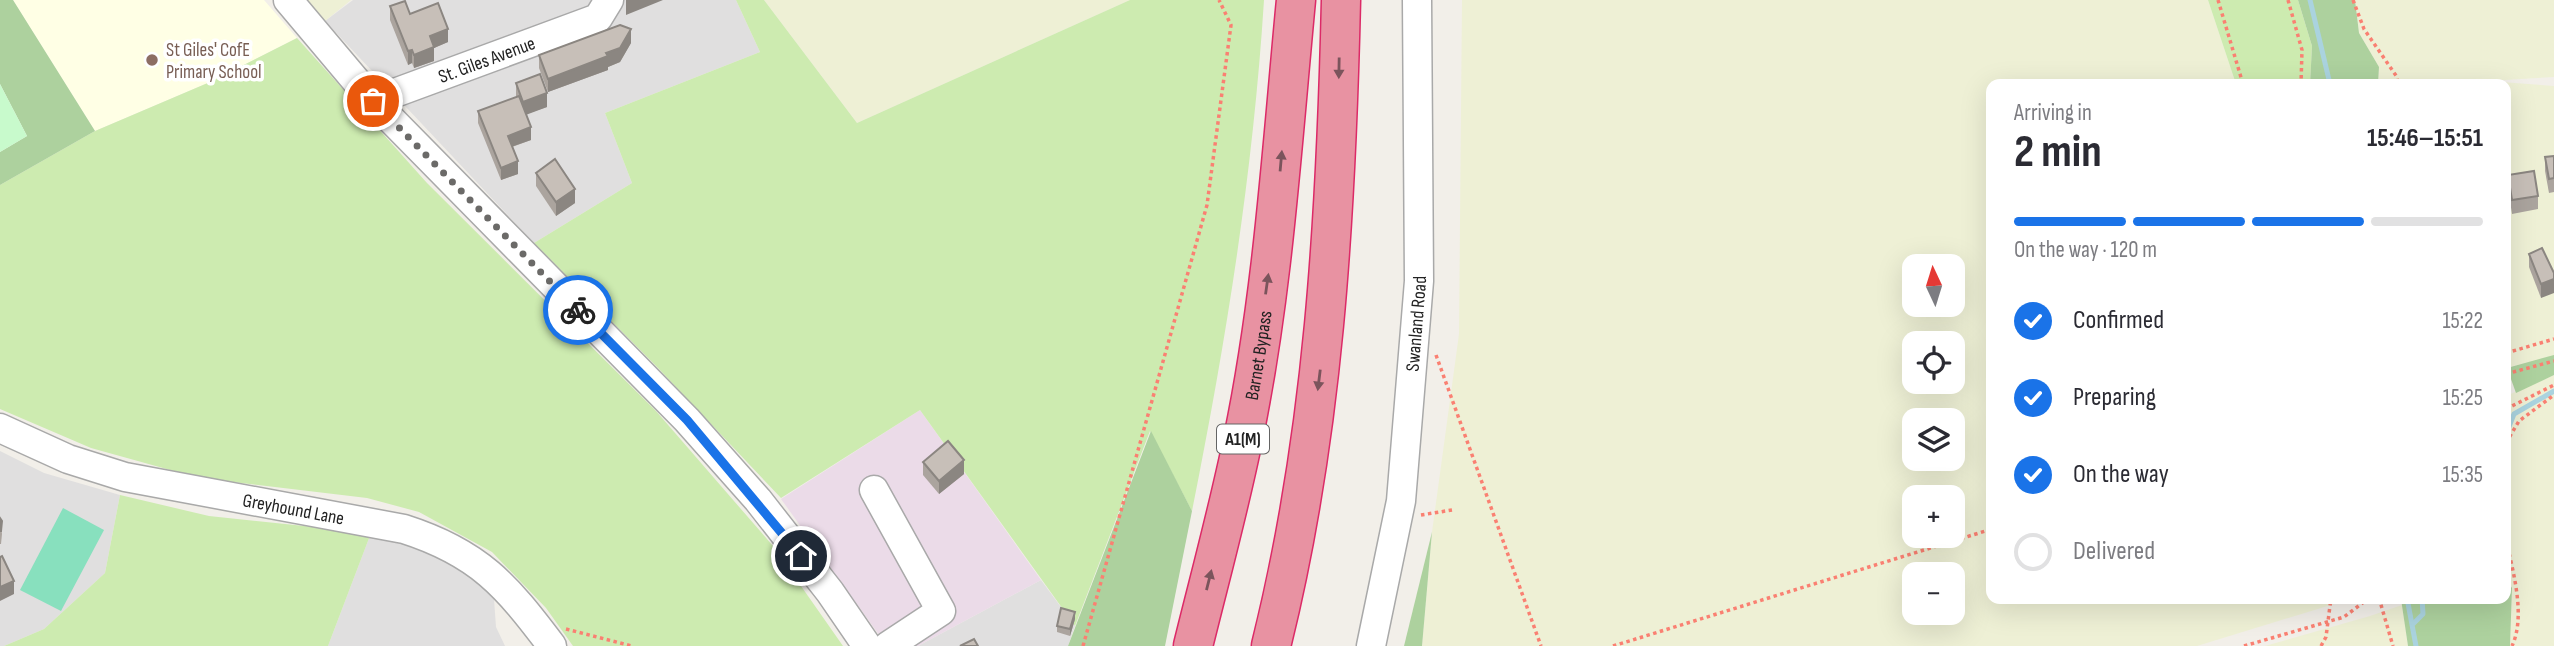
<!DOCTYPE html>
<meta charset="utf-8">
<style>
:root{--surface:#fff;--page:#f2f2f3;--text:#2b2b33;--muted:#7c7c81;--line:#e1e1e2;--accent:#1a73e8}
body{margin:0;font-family:"Sofia Sans Condensed",sans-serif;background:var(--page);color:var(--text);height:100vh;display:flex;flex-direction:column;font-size:26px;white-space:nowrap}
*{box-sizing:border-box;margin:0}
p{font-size:23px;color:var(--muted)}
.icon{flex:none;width:38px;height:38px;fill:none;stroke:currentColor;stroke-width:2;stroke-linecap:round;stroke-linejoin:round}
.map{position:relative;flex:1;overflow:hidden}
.details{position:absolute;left:1986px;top:79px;width:525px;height:525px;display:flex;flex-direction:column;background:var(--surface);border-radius:14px;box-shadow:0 7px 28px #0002}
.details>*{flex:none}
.needle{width:46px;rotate:356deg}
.buttons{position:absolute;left:1902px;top:254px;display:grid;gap:14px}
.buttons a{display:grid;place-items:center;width:63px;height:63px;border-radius:14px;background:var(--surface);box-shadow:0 7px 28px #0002;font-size:35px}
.pin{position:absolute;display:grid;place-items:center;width:60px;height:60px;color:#fff;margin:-30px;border:4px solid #fff;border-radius:50%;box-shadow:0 2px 7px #0007}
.courier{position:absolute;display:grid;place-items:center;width:70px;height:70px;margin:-35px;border:5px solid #1a73e8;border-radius:50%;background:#fff;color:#222;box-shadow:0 2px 9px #0007}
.head em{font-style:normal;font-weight:700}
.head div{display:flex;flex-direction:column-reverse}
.head{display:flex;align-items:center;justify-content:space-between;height:119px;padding:0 28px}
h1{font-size:46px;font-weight:700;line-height:52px}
.bar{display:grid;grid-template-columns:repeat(4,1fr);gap:10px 7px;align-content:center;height:84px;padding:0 28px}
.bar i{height:9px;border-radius:5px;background:var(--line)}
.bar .selected{background:var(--accent)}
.bar p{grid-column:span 4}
ol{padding:0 28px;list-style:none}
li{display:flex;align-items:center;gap:21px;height:77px}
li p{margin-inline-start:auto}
li .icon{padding:7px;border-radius:50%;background:var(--accent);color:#fff;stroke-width:4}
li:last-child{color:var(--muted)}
li i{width:38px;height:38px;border:4px solid var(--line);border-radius:50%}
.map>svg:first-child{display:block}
</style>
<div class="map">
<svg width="2554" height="646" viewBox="0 0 2554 646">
<rect width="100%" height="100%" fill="#f2efe9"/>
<!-- residential -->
<g fill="#e0dfdf">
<path d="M353,0H736L760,52L605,113L632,183L534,243L325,21Z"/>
<path d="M0,451L44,473L120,495L105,573L44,629L4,646H0Z"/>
<path d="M371,533L432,550L480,577L494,599L496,627L505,646H328Z"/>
<path d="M1041,580L1075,626L1068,646H918Z"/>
</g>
<!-- industrial -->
<path fill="#ebdbe8" d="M920,410L1041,580L918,646H887L781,499Z"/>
<!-- education -->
<path fill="#ffffe5" d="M13,0H264L297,38L210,82L95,131Z"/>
<!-- farmland -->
<g fill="#eef0d5" fill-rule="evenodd">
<path d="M307,0H351L325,21Z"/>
<path d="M764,0H1130L857,123Z"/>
<path d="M1462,0H2208L2236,84H1992V598L2342,599L2334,604L2197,646H1422L1432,532L1459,334ZM1914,266H1953V304H1914ZM1914,343H1953V382H1914ZM1914,420H1953V458H1914ZM1914,497H1953V536H1914ZM1914,574H1953V612H1914Z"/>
<path d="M2355,0H2554V77L2487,81L2554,86V356L2506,368V84H2378L2379,67L2359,33Z"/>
<path d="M2554,375V646H2510L2512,588L2506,578V396Z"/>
<path d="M2402,605L2408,646H2265L2370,616Z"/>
</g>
<!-- grass -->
<g fill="#cdebb0">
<path d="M736,0H764L857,123L1130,0H1264C1253,174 1226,341 1192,511L1150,431L1075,626L920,410L781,498L658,368L534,243L632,183L605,113L760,52Z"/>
<path d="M2208,0H2298L2312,46L2310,84H2236Z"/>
<path d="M297,38L427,183L656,411L773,546L843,646H573L546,608L492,552L419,512L367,498L199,478L91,448L0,409V185L95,131L210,82Z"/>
<path d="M120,495L209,516L371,533L328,646H4L44,629L105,573Z"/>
</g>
<!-- forest -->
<g fill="#add19e">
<path d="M0,0H13L95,131L0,185V152L27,136L0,84Z"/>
<path d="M2298,0H2355L2359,33L2379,67L2378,84H2310L2312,46Z"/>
<path d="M2554,355V375L2516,393L2507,368Z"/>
<path d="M1151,431L1192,511L1165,646H1068Z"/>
<path d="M1432,532L1422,646H1404Z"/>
<path d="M2506,578L2512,588L2510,646H2408L2401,599L2506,598Z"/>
</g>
<!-- park -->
<path fill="#c8facc" d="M0,84L27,136L0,152Z"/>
<!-- pitch -->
<path fill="#88e0be" d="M63,508L104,530L61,611L20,590Z"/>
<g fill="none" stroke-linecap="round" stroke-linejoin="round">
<!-- stream -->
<g stroke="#aad3df" stroke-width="5">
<path d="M2310,0L2330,84"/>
<path d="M2506,434L2514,414L2554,391"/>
<path d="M2407,598L2416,646"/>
<path d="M2414,623L2423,614L2422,598"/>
</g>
<!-- minor casing -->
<g stroke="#a9a9a9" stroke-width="31">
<g id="minor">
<path d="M288,0L373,101L687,420L758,500L830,592L867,646"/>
<path id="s1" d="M373,101L598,18L609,0"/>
<path id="s2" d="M0,428L68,459L125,477L404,529C479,553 506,585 552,646"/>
<path d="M874,490L941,611L888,646"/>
<path id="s3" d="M1371,646L1401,501L1419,281L1417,0"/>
</g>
</g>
<!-- highway casing -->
<g stroke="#dc2a67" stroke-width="41">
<g id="highway">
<path id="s4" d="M1193,646C1210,577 1229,508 1243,439C1273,295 1282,146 1296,0"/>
<path d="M1271,646C1324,434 1336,217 1341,0"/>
</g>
</g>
<!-- path -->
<g stroke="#fa8072" stroke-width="3.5" stroke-dasharray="3.5 3.5" stroke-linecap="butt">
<path d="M2218,0L2243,84"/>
<path d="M2288,0L2302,50L2301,84"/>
<path d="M2353,0L2364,29L2397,77L2398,84"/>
<path d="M2506,353L2554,339"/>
<path d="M1436,355L1541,646"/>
<path d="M2506,374L2554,361"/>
<path d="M2506,409L2554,385"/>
<path d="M2506,443L2519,421L2554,395"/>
<path d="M1421,515L1452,510"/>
<path d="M2506,540C2513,571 2526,616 2512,646"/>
<path d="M2379,598L2393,646"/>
<path d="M566,629L632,646"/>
<path d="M1083,646L1207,205L1231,25L1219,0"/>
<path d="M1613,646L1992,529"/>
<path d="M2244,646L2344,617L2369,598"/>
<path d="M2321,646L2326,637L2331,598"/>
</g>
<!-- minor -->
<use href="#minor" stroke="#fff" stroke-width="28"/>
<!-- highway -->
<use href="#highway" stroke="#e892a2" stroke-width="38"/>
</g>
<!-- wall -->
<g fill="#aba49e">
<path d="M390,6L410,14L448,42L434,48V61L414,68L412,63L408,65L390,20Z"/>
<path d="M631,43L620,62L608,67V70L548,92L539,68V55Z"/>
<path d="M516,83L547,107L526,114L531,140L512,147L518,174L501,180L478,123V111L516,97Z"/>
<path d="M2554,156V192L2549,193L2545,171V157Z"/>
<path d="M536,173L575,203L556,216L536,186Z"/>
<path d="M2508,175L2538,196V209L2512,214L2508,188Z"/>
<path d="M2529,254L2554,273L2541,298L2529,267Z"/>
<path d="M923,462L964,474L939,494L923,475Z"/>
<path d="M0,518L2,534L1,544H0Z"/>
<path d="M1075,619L1070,636L1057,632V626Z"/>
</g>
<!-- shaded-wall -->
<g fill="#8b8681">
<path d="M626,0H663L626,15Z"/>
<path d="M448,29V42L434,48V61L414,68V55L430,36Z"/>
<path d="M631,29V43L620,62L608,67V70L548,92V79L606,53Z"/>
<path d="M412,50V63L408,65V51Z"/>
<path d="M547,93V107L523,116V102Z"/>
<path d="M531,127V140L508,148V136Z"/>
<path d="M518,161V174L501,180V168Z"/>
<path d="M575,189V203L556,216V202Z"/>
<path d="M2554,279V293L2541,298V284Z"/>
<path d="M964,460V474L939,494V481Z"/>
<path d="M14,581V594L0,601V587Z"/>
<path d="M1075,612V619L1070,636V629Z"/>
</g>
<!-- building -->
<g fill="#c7bfb8" stroke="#8b8681" stroke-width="2">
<path d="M405,1L410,14L438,3L448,29L430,36L434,47L414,55L412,50L408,51L390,6Z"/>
<path d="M620,25L631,29L620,48L606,53L608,56L548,79L539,55Z"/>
<path d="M540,74L547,93L523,102L516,83Z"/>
<path d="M519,96L531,127L508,136L518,161L501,168L478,111Z"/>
<path d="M2554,156V178L2549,179L2545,157Z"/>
<path d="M555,159L575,189L556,202L536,173Z"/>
<path d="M2534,171L2538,196L2512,200L2508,175Z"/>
<path d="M2542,248L2554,273V279L2541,284L2529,254Z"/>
<path d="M948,441L964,460L939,481L923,462Z"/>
<path d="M0,518L2,521L1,531H0Z"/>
<path d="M2,556L14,581L0,587V557Z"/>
<path d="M1061,608L1075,612L1070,629L1057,626Z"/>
<path d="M974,639L978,646H960Z"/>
</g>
<!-- one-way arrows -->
<defs><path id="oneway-solid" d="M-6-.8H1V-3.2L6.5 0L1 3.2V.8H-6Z" transform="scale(1.75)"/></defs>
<g fill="#7b545c">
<use href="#oneway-solid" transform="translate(1339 68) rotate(91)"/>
<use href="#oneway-solid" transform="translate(1281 161) rotate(-85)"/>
<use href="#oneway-solid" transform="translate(1267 284) rotate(-82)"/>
<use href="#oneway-solid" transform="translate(1319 380) rotate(97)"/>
<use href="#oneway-solid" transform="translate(1209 580) rotate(-76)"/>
</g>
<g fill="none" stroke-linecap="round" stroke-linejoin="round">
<!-- done -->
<path stroke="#6b6a68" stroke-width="7" stroke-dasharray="0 12.6" d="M373,101L578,310"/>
<!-- route -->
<path stroke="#1a73e8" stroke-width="9" d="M578,310L687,420L801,556"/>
</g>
<!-- markers -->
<circle fill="#8d6e63" stroke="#fff" stroke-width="2.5" cx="152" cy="60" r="7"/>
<g text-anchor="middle" stroke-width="7" stroke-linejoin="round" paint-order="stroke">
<!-- shield labels -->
<rect fill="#fff" stroke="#646464" stroke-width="2" x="1217" y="424.5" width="52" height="29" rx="5"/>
<g font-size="18" font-weight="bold" fill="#222">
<text x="1243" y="445">A1(M)</text>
</g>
<!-- education labels -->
<g font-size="19" fill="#785e54" stroke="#fff" text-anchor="start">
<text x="166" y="56">St Giles' CofE<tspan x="166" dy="22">Primary School</tspan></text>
</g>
<!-- street labels -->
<g font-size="19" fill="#222" stroke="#fff">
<text dy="7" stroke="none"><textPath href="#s1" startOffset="121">St. Giles Avenue</textPath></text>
<text dy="7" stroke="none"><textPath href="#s3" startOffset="326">Swanland Road</textPath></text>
<text dy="7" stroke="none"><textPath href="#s4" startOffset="298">Barnet Bypass</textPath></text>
<text dy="7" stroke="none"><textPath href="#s2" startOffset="306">Greyhound Lane</textPath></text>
</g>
</g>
</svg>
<div class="buttons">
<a><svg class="needle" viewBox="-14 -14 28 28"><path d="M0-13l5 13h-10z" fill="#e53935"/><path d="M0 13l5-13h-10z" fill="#7c7c81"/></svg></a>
<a><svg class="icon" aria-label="locate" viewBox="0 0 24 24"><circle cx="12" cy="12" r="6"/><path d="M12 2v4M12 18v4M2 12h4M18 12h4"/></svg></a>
<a><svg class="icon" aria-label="layers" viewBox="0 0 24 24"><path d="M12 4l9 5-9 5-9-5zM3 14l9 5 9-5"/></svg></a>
<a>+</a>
<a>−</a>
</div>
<div class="pin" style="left:373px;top:101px;background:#ea580c"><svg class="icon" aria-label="bag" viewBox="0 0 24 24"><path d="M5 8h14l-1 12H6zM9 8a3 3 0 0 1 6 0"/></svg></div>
<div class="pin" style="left:801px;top:556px;background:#1f2937"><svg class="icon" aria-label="home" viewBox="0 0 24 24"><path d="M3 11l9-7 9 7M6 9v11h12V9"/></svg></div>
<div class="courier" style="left:578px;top:310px"><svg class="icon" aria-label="bike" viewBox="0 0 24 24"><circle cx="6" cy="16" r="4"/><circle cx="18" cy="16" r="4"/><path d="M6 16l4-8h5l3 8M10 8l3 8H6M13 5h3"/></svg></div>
<section class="details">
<div class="head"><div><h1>2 min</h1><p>Arriving in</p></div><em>15:46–15:51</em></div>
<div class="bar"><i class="selected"></i><i class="selected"></i><i class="selected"></i><i></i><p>On the way · 120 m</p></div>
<ol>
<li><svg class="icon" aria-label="check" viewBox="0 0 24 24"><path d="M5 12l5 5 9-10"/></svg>Confirmed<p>15:22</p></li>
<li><svg class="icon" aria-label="check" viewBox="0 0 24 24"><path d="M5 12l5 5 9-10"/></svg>Preparing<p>15:25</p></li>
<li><svg class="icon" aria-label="check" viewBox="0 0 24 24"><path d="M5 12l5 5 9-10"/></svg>On the way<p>15:35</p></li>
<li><i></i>Delivered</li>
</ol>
</section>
</div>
